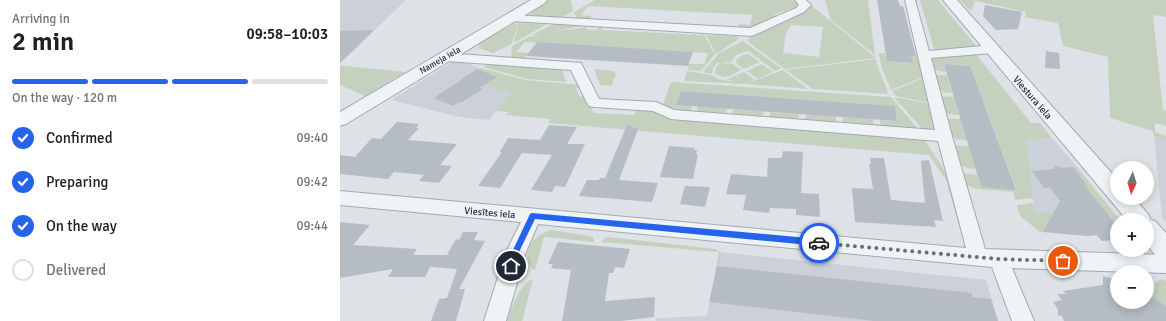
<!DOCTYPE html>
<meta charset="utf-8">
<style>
:root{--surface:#fff;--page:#f2f2f2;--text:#202124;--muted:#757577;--line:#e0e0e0;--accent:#2563eb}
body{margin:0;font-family:Signika,sans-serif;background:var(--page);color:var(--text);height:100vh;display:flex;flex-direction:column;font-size:15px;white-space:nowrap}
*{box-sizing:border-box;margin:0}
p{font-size:13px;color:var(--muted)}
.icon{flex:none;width:22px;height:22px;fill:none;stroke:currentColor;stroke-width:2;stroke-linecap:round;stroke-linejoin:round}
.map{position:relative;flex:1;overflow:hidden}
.sheet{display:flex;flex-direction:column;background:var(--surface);width:340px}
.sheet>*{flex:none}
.needle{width:26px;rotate:184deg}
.fabs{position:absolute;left:770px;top:161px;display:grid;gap:8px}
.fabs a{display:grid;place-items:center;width:44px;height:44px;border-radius:50%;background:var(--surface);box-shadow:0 2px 10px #0003;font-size:20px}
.pin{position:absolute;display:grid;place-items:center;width:34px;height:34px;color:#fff;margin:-17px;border:2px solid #fff;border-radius:50%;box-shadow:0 1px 4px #0007}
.courier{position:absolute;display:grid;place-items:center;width:40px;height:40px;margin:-20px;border:3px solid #2563eb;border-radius:50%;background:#fff;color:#222;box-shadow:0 1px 5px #0007}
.headline em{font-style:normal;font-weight:600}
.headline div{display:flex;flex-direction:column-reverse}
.headline{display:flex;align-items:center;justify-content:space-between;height:68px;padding:0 12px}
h1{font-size:26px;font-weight:600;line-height:30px}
.bar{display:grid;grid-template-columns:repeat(4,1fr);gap:6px 4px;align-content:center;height:48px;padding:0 12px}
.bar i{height:5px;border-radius:3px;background:var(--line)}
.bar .on{background:var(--accent)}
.bar p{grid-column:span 4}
ol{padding:0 12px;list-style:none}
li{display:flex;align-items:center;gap:12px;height:44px}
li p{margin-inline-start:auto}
li .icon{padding:4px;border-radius:50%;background:var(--accent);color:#fff;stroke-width:4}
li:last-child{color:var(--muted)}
li i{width:22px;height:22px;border:2px solid var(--line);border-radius:50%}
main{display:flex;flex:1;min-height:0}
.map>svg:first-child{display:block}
</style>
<main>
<section class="sheet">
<div class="headline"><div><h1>2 min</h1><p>Arriving in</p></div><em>09:58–10:03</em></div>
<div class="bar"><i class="on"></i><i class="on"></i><i class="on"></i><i></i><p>On the way · 120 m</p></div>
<ol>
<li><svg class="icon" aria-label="check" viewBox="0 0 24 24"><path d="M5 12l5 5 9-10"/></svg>Confirmed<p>09:40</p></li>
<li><svg class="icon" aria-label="check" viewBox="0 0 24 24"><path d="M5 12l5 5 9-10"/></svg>Preparing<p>09:42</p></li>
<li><svg class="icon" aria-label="check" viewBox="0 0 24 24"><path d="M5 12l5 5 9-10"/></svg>On the way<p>09:44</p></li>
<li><i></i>Delivered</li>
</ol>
</section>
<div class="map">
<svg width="826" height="321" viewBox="0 0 826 321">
<rect width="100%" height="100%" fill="#dee2e7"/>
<!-- built -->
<g fill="#ccd1d9">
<path d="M0,0H66L0,63Z"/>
<path d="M117,59L179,83L160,111H156L149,120L120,117L51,100Z"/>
<path d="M814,136L826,139V222L822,218Z"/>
<path d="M712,138L737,167H734L747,185L754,198L777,223V240L762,241L758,237L769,233L748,236L714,233L705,228L713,213L694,211L687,140Z"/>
<path d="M379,252L646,280L658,321H316V318L367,316Z"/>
</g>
<!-- green -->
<g fill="#c5d1bf" fill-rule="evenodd">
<path d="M209,0H231L233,11L220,18L198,16L190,14L194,10Z"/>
<path d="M255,0H451L456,1L461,6L455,9L452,8L434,15L438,18L411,28H397L399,24L410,25L412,15L248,6L241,15L252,16L249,19H237L234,12Z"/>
<path d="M485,0H528L535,55L491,20Z"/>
<path d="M580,0H598L638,48L596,50L594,49Z"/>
<path d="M620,0H826V17L813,15L823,110L826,111V126L815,123V132L826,136V139L814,136L813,131L770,118L768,57L723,46L718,23L685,17L686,12L635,1L632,10H630Z"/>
<path d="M472,6L535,57L536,58L445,69L408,42L409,37ZM451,25L483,27L479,57L443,53L446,33Z"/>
<path d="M176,23L177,26L172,44L153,53L138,48L141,42Z"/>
<path d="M178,23L207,24L174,43Z"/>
<path d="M216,23L248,25L210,32L247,27L246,29L257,30L260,25H263L261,30L364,35L375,54L361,71L348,70L349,64H364L368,53L185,42L176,52L189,53L184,58L171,57L172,46L188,37L202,34L191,35Z"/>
<path d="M366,35L395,36L400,38L376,54Z"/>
<path d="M403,41L441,68L435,71L408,51L396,55L391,62L377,63L373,68L372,74L363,72L379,53Z"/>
<path d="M539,53H545L547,61L573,63L571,56H579L584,77L551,90L541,66Z"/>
<path d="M635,53L691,123H700L712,138L687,140L693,198L675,200L673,192L637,189L626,185L621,173L637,175L641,187L676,189L630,66L604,64L606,72L593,70L591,60L597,57Z"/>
<path d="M408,54L420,62L404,69L397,64L396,60L402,55Z"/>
<path d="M536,59C538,71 545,81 548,94L473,89L446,70Z"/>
<path d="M381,63L393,64L401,70C393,74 384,81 375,73C375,68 377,65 381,63Z"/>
<path d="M149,64L221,67L226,82L187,79L143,67Z"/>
<path d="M422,64L433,72L418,79L407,71Z"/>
<path d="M0,66H5L65,72L25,96L0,85Z"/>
<path d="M141,68L186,80L241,85V87L236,89L240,97L243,96L245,102L249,104L254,113L294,115L297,108L315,110L326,117L584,139L605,171L625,239H623L606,180L589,155L208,123L210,119L166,115L168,112L156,111L171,92L162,91L146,84L157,77L139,70Z"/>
<path d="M254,69L274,71L276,75L271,86L260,85Z"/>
<path d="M443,70L468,89L406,84Z"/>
<path d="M347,71L372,75L378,79L395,82L387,79L404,72L415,80L405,84L344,81Z"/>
<path d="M597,75H607L612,93L604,92L600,90L595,76Z"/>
<path d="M584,78L590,103L556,96L552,91Z"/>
<path d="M331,82L551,97L579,130L541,127L540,120L557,121L555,106L341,91L336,105L352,106L350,113C340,112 329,112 323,104Z"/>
<path d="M600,96L614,97L619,115L609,114L605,112Z"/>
<path d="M554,97L591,104L595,127L590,130H583Z"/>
<path d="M358,106L387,108L385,115L356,113Z"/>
<path d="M393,109L424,111L422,118L392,116Z"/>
<path d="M430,112L459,114V121L429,119Z"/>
<path d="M466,114L496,116V124L465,121Z"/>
<path d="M503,117L533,119L534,127L503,124Z"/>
<path d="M607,119H621L627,140L616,139L612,137Z"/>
<path d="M614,145L629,146L636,169C615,167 619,163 614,145Z"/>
<path d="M733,167H737L780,220L773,221L743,185L747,184Z"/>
<path d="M693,203L694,211L713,213L705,228V232H700L680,216L677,205Z"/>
<path d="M212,230L250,236L253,237L254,240V242L204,237L195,270L192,269C179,253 195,233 212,230Z"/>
<path d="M268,237L376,249L381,253L379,266L377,265L379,252L261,242L265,238Z"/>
<path d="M193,279L182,321H167C171,309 180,282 193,279Z"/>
<path d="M822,279L826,281V306L807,294V286Z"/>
</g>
<!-- building -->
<g fill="#b5bcc4">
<path d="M537,0H558L560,6H563L576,56H571L573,63L547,61Z"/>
<path d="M645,5L682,12L678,29L656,30L643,16Z"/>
<path d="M34,30L15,49L0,63V31Z"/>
<path d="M197,42L353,52L348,66L186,56Z"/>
<path d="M706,51L719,53L720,69L705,68Z"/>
<path d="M604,64L630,66L676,190L641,187Z"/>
<path d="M137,69L157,77L139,88L143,89L122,102H120L113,106L94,98Z"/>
<path d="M341,91L555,106L557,121L336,105Z"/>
<path d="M57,122L79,124L76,128H79L68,140L117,144L100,165L112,166L99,183L79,181L84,175L54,172L48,179L0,174V155L15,157L32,138L41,139Z"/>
<path d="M209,125L237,127L227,144H245L225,187L215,186L212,192L191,190L212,155L182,153L160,188L138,186L162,152H160L168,138L200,140Z"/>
<path d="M287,125L298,129L279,180L318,183L312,202L239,196L247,180H259L260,178H265Z"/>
<path d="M329,146L355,148L354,150H357L356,154H358L353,179L320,177Z"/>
<path d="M443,151L463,152L461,193L479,194L480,217L456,215V209L430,208L429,213L403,210L406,195L386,194L391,174L427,177L428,158H442Z"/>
<path d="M530,158H544L551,200L585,203L581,161L589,160L603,221L594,220L596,227L515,222L512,188L533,189L529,164H531Z"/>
<path d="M715,165L721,168L733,167L747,185H744L773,221L777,220V239L762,241L757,235L748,236L703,232L720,201L710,188H704L692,171L714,169Z"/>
<path d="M345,186L370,187L365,207L340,204Z"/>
<path d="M0,222L30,225L13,245L77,249L73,255H107L116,239L119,240L123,232H138L134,240L145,241L119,289H125L116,321H91L99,299L107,298L117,269L90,267L85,277H48L53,269L0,278Z"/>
<path d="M218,242L290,249L284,268L275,267L273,273H269L265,301L315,297L314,317L281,321H222L231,270L211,268L213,264H208Z"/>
<path d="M377,266L632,293V297L651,299L658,321H534L369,302Z"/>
<path d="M763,276L777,280V302H807V293L826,306V321H724L722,316L718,315V309L713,302L722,300L717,294H726L723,291L763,285Z"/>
</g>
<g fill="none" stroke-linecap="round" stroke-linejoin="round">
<!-- minor casing -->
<g stroke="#a3a9b1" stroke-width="2">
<g id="minor">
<path d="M455,0H466L471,5L464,12L412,36L172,21L166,18L172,15L410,28L456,8L459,5Z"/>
<path d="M565,0H575L589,51L652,45L656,46L658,49L656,52L652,53L591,58L612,136L645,249L826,255V273L672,268L694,321H672L652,267L198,224L186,252L166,321H144L166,252L181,222L0,205V191L626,248L598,141L331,119L313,111L254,107L249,106L247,103L231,70L106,61L102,60L100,57L102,54L106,53L241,63L259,99L316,102L334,110L595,130Z"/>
</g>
</g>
<!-- tertiary casing -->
<g stroke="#a3a9b1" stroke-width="2">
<g id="tertiary">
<path d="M191,0H207L205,3L6,124L0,126V112Z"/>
<path d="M603,0H617L777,179V198H794L808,214L811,220L815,221L826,233V260C805,253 807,239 807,220H787Z"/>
</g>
</g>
<!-- minor -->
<use href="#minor" fill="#f0f3f6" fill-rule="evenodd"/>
<!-- tertiary -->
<use href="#tertiary" fill="#f0f3f6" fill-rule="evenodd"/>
</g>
<!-- route -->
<path fill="#2563eb" d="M192,213L479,239L483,243L479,246L195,219L179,252L174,268H169L167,266L172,252L190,214Z"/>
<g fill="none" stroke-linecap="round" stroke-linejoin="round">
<!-- done -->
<path stroke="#676f79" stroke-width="4" stroke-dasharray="0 7.2" d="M479,243L659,259L723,261"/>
</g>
<g text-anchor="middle" stroke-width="3" stroke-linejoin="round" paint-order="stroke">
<!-- far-street labels -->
<g font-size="9" fill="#27313e" stroke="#edf1f5">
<text transform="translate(100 60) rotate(-30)" y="3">Nameja iela</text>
</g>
<!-- street labels -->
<g font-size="10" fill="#27313e" stroke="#edf1f5">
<text transform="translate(693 97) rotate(49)" y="4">Viestura iela</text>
<text transform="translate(150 212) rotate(5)" y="4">Viesītes iela</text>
</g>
</g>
</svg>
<div class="fabs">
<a><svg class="needle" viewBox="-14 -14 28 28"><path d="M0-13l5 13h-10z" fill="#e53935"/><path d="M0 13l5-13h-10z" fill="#757577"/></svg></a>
<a>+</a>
<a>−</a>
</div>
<div class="pin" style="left:723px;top:261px;background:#ea580c"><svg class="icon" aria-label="bag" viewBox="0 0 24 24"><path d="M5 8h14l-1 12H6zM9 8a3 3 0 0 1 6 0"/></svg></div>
<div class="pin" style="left:171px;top:266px;background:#1f2937"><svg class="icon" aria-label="home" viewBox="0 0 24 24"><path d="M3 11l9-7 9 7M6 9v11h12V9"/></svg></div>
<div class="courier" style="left:479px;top:243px"><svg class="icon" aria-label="car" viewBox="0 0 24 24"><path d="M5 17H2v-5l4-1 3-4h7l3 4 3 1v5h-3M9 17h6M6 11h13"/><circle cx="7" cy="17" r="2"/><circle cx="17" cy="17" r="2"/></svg></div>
</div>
</main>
